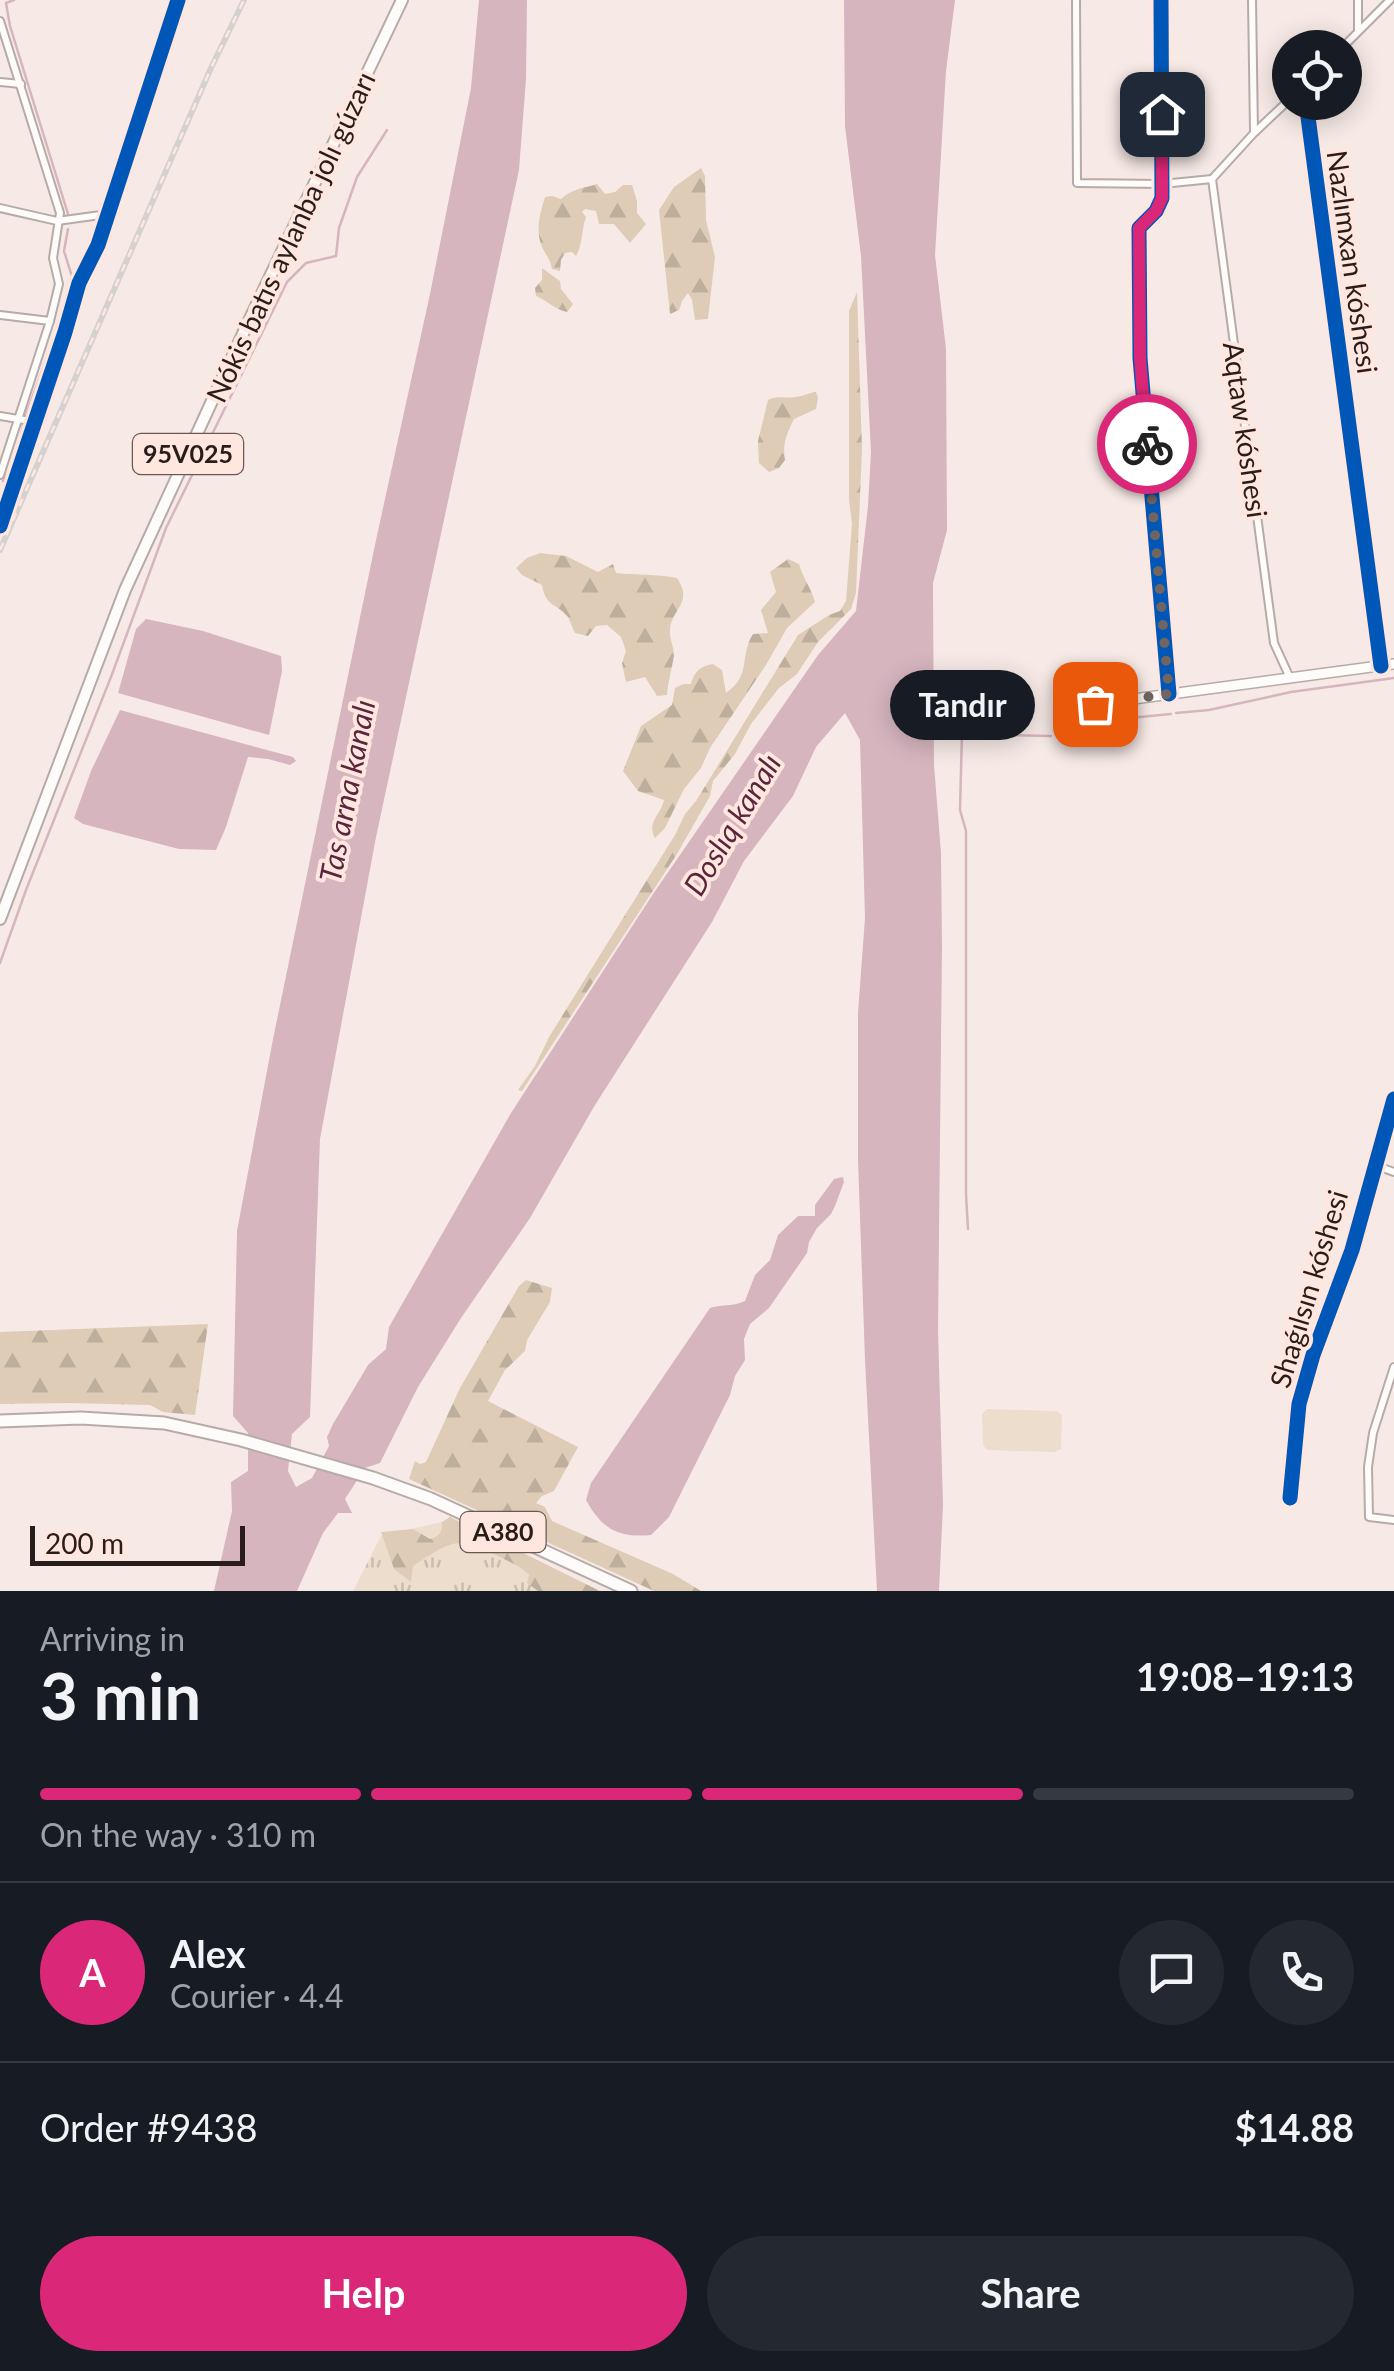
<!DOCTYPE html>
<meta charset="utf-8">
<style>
:root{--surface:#171b24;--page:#242831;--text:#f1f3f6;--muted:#9ea1a6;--line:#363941;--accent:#db2777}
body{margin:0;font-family:Lato,sans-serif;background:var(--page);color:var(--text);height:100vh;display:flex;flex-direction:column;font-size:38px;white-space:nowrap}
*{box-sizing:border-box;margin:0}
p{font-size:32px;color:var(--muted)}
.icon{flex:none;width:55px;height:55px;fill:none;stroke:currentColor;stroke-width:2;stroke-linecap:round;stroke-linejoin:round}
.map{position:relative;height:1591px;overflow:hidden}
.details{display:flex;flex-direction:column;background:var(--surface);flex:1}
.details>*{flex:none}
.tools{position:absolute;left:1272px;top:30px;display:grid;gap:20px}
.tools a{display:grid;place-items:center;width:90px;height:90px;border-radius:50%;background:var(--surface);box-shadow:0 5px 25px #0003;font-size:50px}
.scale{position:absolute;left:30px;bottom:25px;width:215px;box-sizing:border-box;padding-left:10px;border:5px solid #281d1a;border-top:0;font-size:28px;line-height:35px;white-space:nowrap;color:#281d1a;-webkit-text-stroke:8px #ffe6de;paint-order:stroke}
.pin{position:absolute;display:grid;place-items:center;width:85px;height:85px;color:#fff;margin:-42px;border-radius:20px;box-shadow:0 5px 15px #0006}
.courier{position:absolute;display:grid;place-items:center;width:100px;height:100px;margin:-50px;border:8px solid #db2777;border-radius:50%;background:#fff;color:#222;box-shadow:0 2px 12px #0007}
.bubble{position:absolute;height:70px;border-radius:35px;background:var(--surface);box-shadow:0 5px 25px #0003;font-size:32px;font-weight:700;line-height:70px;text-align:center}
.summary em{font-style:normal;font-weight:700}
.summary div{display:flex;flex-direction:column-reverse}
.summary{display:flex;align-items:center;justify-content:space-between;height:170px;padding:0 40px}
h1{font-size:65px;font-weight:700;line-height:75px}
.bar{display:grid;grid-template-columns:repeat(4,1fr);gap:15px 10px;align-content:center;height:120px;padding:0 40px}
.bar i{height:12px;border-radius:8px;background:var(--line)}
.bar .current{background:var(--accent)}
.bar p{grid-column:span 4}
.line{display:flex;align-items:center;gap:25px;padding:0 40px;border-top:2px solid var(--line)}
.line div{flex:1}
.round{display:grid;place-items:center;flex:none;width:105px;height:105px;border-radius:52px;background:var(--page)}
.action{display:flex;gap:20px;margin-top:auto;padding:20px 40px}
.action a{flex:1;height:115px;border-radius:60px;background:var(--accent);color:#fff;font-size:40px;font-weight:700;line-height:115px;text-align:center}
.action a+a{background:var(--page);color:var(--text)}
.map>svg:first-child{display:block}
</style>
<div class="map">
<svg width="1394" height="1591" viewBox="0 0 1394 1591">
<defs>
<pattern id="grass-tufts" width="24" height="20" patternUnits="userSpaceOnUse" patternTransform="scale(2.5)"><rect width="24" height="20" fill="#ecddcd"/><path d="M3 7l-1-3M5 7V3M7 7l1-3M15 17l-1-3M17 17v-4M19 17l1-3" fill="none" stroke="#cabdaf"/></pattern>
<pattern id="forest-firs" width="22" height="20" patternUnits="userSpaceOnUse" patternTransform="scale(2.5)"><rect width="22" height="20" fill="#deccb6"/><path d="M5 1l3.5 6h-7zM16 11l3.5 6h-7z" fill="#beaf9c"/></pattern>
</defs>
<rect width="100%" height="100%" fill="#f7eae6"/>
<!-- grass -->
<path fill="url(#grass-tufts)" d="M442,1522L582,1591H353L381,1536Z"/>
<!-- forest -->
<g fill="url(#forest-firs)">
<path d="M701,168L705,176L706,220L715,257L708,319L695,320L692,300L688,293L682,301L679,310L670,314L659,210L674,187Z"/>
<path d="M597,184L605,194L615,192L623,185H632L637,201V213L646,224L630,243L614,224H599L596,211L585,209L582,212L586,217C581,231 583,244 576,256L572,252L565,253L561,260L560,271L552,269C550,259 546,255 542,247C535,231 540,213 545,197L552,196L561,199C571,189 584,188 597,184Z"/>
<path d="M542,268L560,281L561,289L573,304L567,312C554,309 548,301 536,296L535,288L542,280Z"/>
<path d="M857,292L862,449L856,593L851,609L818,642L797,674L779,688L751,724L735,754L713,781L710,796L677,854L522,1091L518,1090L535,1066L549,1037L590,971L675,835L685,814L696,801L798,635L829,615L840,611L846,601L852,524L849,500V311Z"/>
<path d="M816,392L818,398L816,409L794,419C787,433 782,444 785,460L779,468L769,472L759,463L758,441L768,400C778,395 785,399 796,397C803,396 809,393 816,392Z"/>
<path d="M540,553L566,556L598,572L613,564L616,573C637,575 656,574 677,578C694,603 671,609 670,630C669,638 674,647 674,655C672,669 668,681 667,695L657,696L645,677L626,682L622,663L626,651L621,637L607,625L596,626L588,636L575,633C573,629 570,621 568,617C556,602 546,608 542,585L522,575L516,568L527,558Z"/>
<path d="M788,559L799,564C803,578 811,588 815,602L787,628L766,665L710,748L701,768L684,789L665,828L655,838C646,822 661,815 664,800L638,791L623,771L641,726L672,705L675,688L683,684H691C694,672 700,666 713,664L722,670L726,693C752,675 739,656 753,634L768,633L761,610L776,592L770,572Z"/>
<path d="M526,1280L552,1288L550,1302L527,1340L525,1351L505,1370L488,1401L578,1447L554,1491L542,1496L536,1503L545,1507L552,1521L673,1574L701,1591H654L409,1479L415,1461L420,1464L426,1462L460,1388L519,1286Z"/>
<path d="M208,1324L195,1415L163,1412L150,1405L70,1403L0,1404V1332Z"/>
<path d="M450,1517L600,1591H538L527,1583L529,1575C522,1567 512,1563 502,1558C457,1535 453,1540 413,1566L411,1582L394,1569L381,1532L413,1529L430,1539C440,1536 442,1532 442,1522Z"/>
</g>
<!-- pitch -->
<path fill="#ecddcd" d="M987,1409L1057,1411L1062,1415L1061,1449L1055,1452L987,1450L983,1445L982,1414Z"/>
<!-- water -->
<g fill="#d6b5bf">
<path d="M479,0H527L526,79L519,170L376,837L320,1139L310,1417L292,1434L288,1471L296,1487L312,1478L329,1446L327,1437L333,1424L368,1365L386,1349L389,1327L511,1113L653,894L818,655L856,611L868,506L871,452L861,256L845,126L844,0H955L946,71L935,255L946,349L947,530L933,583L934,765L941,853L942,947L938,1331L943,1505L939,1591H877L865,1360L858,1160V1013L865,918L860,740L845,713L816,747L793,796L744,861L712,922L595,1105L530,1218L461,1318L418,1387L380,1463L365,1468L345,1499L352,1513H338L323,1533L297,1591H214L232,1511L231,1482L248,1471V1433L233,1416L237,1231L273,1039L376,540L430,294L471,88Z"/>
<path d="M146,619L203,631L281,656L282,671L269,735L118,693L136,629Z"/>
<path d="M120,710L293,757L296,761L290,765L268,759L248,757L226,827L216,850L179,849L83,824L74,818L91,771Z"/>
<path d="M843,1177L844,1182L835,1206L831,1214L817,1228L809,1242L807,1253L769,1308L750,1324L744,1339L745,1360L735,1376L730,1395L669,1517L651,1535C618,1538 602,1529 586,1500L591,1483L710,1308C723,1304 733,1307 745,1301L755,1275L770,1260L778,1235L798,1216H815V1205L834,1179Z"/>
</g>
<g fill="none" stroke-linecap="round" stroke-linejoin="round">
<!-- stream -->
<g stroke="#d6b5bf" stroke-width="2.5">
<path d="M14,0L6,3L10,26L68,214"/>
<path d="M26,415L74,283L64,251L68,229"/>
<path d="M3,481L15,462L23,426"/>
<path d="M1176,713L1209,710L1291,692L1394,678"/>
<path d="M934,727L956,728L962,732L960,810L966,831V1194L968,1229"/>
<path d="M970,734L1051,736"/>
<path d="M1059,736L1063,730L1078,723L1171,714"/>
<path d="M0,963L26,890L111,677L166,528L287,282L306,263L336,256L339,228L357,177L387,130"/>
</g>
<!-- street casing -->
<g stroke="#b6aba7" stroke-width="10">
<g id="street">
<path d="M1076,0L1077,183L1162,184L1212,179L1254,133L1290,99"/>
<path d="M1161,0L1162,198L1156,211L1139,228L1140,358L1169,694"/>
<path d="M1252,0L1254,132"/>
<path d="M1358,0V31"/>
<path d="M0,21L60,213L53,258L59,284L50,321L0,475"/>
<path d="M1342,48L1390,0"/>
<path d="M0,82L21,84"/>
<path d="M1306,102L1381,666"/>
<path d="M1212,179L1274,643L1290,678"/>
<path d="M0,208L57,221L108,214"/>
<path d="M0,315L50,321"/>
<path d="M0,416L36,422"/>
<path d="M0,526L65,332L79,283L98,245L178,0"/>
<path d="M1374,1165L1394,1172"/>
<path d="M1394,1367L1373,1433L1368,1467L1369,1517L1394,1520"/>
<path d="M1290,1498L1299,1404L1313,1355L1352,1250L1394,1099"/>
</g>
</g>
<!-- secondary casing -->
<g stroke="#b6aba7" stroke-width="12">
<path id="secondary" d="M1059,709L1394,664"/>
</g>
<!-- primary casing -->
<g stroke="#b6aba7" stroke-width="14">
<path id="primary" d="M0,919L125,590L247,325L402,0"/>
</g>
<!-- highway casing -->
<g stroke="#b6aba7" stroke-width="15">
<path id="highway" d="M0,1421L81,1418L164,1423L241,1440L373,1478L431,1499L631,1591"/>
</g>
<!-- street -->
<use href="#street" stroke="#fefcfb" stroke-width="6"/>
<!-- secondary -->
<use href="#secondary" stroke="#fefcfb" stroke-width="9"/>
<!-- primary -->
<use href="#primary" stroke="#fefcfb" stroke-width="10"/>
<!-- highway -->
<use href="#highway" stroke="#fefcfb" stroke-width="11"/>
<!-- rail casing -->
<g stroke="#d5d1d0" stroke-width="6">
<path id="rail" d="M0,550L211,68L244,0"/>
</g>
<!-- rail -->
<use href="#rail" stroke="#ffe6de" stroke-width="2.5" stroke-dasharray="8" stroke-linecap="butt"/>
<!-- cycleway casing -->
<g stroke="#ffe6de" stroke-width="21">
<g id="cycleway">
<path d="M1161,0L1162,198L1156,211L1139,228L1140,358L1169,694"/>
<path d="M1306,102L1381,666"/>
<path d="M0,526L65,332L79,283L98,245L178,0"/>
<path d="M1290,1498L1299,1404L1313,1355L1352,1250L1394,1099"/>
</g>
</g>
<!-- cycleway -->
<use href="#cycleway" stroke="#0057b8" stroke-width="15"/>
</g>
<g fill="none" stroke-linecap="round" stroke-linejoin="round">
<!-- done -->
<path stroke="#706561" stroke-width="10" stroke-dasharray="0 18" d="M1095,704L1169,694L1147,444"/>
<!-- route -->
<path stroke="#db2777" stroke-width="12" d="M1147,444L1140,358L1139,228L1156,211L1162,198V114"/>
</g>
<g text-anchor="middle" stroke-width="8" stroke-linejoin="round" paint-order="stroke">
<!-- shield labels -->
<g fill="#ffe6de" stroke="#685955" stroke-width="2.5">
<rect x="133" y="434" width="110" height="40" rx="8"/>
<rect x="460.5" y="1512" width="85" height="40" rx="8"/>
</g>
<g font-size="25" font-weight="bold" fill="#281d1a">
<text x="188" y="463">95V025</text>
<text x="503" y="1541">A380</text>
</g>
<!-- street labels -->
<g font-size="28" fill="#281d1a" stroke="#ffe6de">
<text transform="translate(291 237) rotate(-65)" y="10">Nókis batıs aylanba jolı gúzarı</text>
<text transform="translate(1352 262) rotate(82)" y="10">Nazlımxan kóshesi</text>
<text transform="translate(1245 430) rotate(82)" y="10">Aqtaw kóshesi</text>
<text transform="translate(1309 1289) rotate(-73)" y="10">Shaǵılsın kóshesi</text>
</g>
<!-- water labels -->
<g font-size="30" font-style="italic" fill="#5a253e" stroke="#ffe6de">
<text transform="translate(348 791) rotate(-79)" y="10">Tas arna kanalı</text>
<text transform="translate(733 825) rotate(-59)" y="10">Doslıq kanalı</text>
</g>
</g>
</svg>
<div class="tools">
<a><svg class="icon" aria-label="locate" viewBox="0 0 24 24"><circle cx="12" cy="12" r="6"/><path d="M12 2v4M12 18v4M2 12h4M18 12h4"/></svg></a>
</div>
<div class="scale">200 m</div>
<div class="pin" style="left:1095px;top:704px;background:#ea580c"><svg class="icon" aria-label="bag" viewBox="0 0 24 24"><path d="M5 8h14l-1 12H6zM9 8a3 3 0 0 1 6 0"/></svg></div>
<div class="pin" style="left:1162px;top:114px;background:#1f2937"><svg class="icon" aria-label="home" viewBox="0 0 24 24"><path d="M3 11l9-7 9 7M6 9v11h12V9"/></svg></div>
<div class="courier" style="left:1147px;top:444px"><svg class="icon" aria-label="bike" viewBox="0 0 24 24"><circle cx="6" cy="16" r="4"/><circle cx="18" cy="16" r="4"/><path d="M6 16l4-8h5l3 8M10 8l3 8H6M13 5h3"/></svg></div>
<div class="bubble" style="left:890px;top:670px;width:145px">Tandır</div>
</div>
<section class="details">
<div class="summary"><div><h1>3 min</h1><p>Arriving in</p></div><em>19:08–19:13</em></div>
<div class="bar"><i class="current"></i><i class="current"></i><i class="current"></i><i></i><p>On the way · 310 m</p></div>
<div class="line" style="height:180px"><b class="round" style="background:var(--accent);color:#fff">A</b><div><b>Alex</b><p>Courier · 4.4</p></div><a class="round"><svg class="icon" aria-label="chat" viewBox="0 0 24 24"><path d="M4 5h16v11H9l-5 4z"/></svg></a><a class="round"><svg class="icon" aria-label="phone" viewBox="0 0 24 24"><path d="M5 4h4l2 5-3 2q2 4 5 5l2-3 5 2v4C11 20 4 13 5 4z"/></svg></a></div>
<div class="line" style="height:130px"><div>Order #9438</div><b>$14.88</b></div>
<div class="action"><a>Help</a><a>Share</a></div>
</section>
